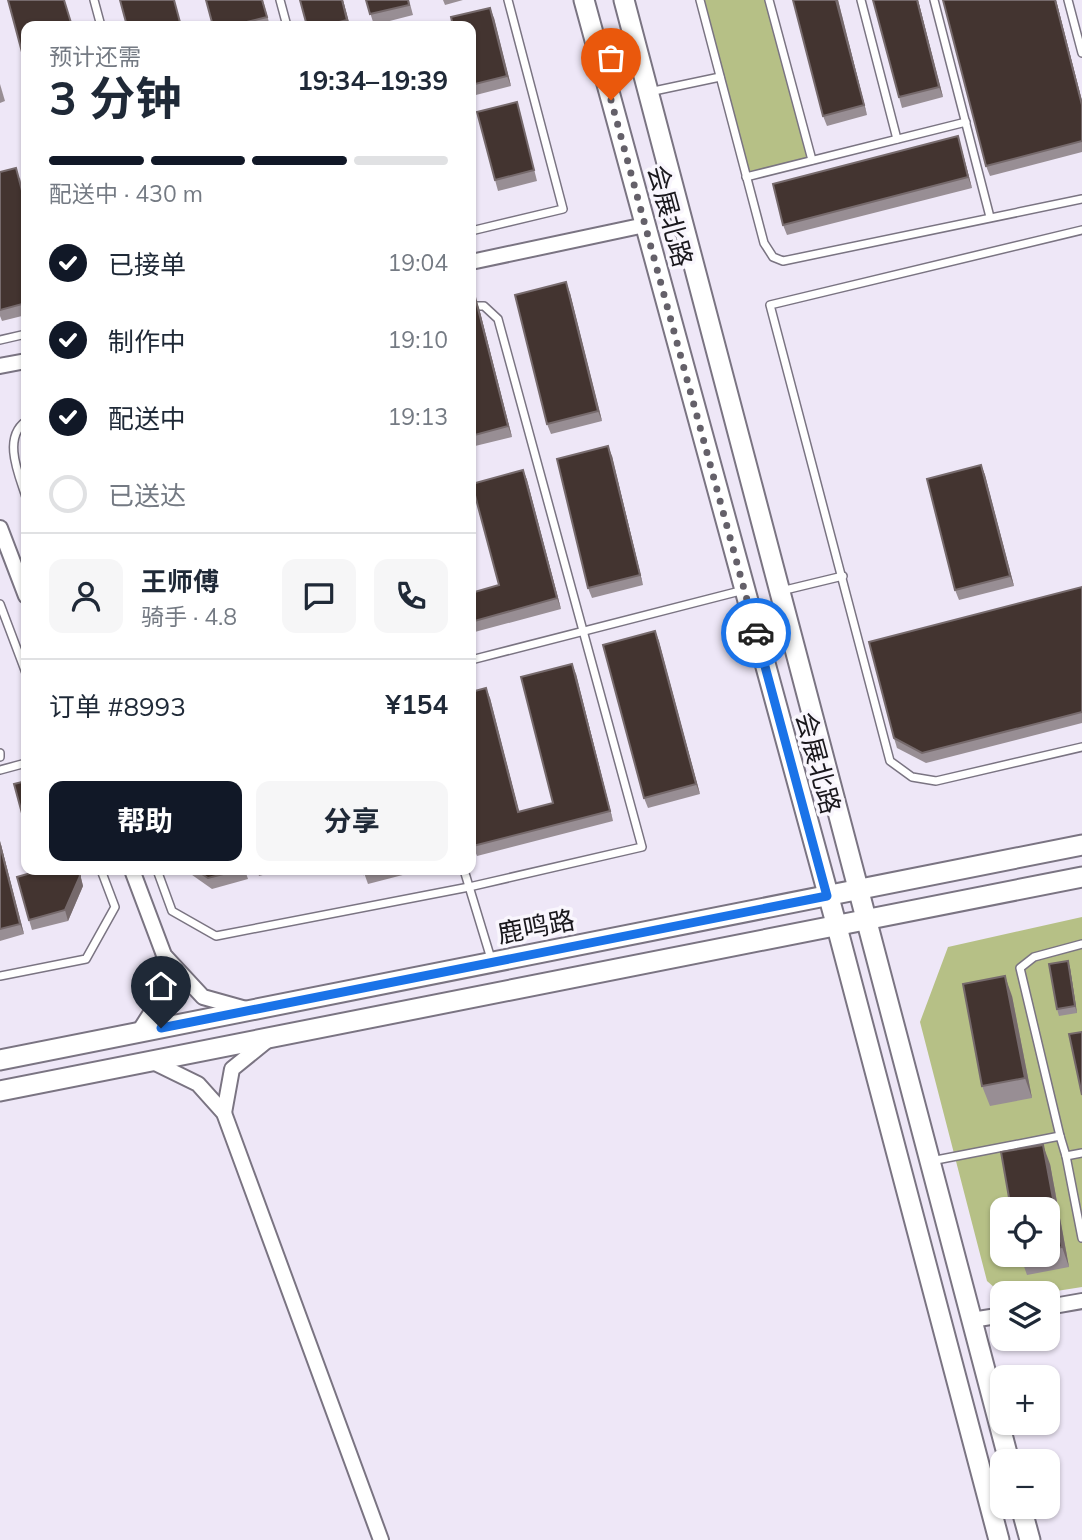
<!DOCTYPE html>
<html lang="zh">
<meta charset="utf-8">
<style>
:root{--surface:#fff;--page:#f6f6f7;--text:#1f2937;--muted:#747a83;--line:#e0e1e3;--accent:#111827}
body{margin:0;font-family:Mulish,"Noto Sans SC",sans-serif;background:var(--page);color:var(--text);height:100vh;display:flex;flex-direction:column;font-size:26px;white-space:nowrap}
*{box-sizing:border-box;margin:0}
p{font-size:23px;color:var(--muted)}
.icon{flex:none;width:38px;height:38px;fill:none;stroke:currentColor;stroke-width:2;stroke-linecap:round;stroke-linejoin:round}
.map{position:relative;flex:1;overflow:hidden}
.details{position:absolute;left:21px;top:21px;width:455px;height:854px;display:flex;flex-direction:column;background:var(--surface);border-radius:14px;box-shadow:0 2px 5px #0004}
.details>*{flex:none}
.buttons{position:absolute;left:990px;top:1197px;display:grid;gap:14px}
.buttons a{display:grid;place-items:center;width:70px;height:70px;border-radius:14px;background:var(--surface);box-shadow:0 2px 5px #0004;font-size:35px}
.pin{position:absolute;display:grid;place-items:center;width:60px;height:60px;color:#fff;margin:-72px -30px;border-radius:50% 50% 50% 0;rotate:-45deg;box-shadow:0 0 7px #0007}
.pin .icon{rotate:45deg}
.courier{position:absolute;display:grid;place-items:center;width:70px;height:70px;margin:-35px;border:5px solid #1a73e8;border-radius:50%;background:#fff;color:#222;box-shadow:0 2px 9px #0007}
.head em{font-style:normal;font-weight:700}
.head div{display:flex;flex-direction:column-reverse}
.head{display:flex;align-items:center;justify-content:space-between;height:119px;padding:0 28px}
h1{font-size:46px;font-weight:700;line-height:52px}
.bar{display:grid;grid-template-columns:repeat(4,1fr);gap:10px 7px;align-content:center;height:84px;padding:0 28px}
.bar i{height:9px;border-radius:5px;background:var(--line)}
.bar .selected{background:var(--accent)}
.bar p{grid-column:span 4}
.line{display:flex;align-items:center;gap:18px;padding:0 28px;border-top:2px solid var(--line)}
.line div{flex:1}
.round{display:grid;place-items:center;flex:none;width:74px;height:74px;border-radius:14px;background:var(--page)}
ol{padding:0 28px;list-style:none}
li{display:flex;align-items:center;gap:21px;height:77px}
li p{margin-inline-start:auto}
li .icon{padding:7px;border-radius:50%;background:var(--accent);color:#fff;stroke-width:4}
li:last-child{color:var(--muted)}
li i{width:38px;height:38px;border:4px solid var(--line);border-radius:50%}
.button{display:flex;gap:14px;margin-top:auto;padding:14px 28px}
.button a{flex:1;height:80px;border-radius:14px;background:var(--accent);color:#fff;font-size:28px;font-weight:700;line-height:80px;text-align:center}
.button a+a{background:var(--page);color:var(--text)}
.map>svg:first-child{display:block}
</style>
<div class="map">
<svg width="1082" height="1540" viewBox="0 0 1082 1540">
<rect width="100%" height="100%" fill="#eee7f7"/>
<!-- green -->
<g fill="#b6c086" fill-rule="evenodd">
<path d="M700,0H769L812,160L746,177Z"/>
<path d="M1082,917V1287L1044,1293H1003V1295L987,1281L920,1022L948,947ZM1003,1209H1048V1255H1003Z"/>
</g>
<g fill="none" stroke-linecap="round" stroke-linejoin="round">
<!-- lane casing -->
<g stroke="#7a7482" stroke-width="10">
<g id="lane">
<path d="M94,0L101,26"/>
<path d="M280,0L287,26"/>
<path d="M700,0L764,243L773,257L783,261L1082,199"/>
<path d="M769,0L812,160"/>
<path d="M861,0L897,139"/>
<path d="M934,0L990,217"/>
<path d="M1068,0L1082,53"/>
<path d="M649,92L720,77"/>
<path d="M746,177L966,122"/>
<path d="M1082,230L770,305L890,761L912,777L936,781L1082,747"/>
<path d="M471,231L563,209L508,0"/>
<path d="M0,340L26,334"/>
<path d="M26,421C2,438 19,475 26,497"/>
<path d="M781,591L843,576"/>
<path d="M0,604L26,673"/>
<path d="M471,660L744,590"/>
<path d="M0,753V757"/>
<path d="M0,770L26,763"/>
<path d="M157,870L172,911L216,936L469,887L642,847L498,319L484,306H471"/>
<path d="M464,870L492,962"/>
<path d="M0,976L86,959L115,907L101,870"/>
<path d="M1060,1136L1020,968L1034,957L1082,944"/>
<path d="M1066,1156L1082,1238"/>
<path d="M931,1161L1060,1136L1066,1156L1082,1153"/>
</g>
</g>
<!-- street casing -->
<g stroke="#7a7482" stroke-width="18">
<g id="street">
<path d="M471,262L645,225"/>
<path d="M0,366L26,361"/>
<path d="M0,528L26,596"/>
<path d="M132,870L164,955L203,997L246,1009"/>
<path d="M138,1033L163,994L164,955"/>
<path d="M153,1062L198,1084L224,1113L381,1540"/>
<path d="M224,1113L232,1069L269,1039"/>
<path d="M1048,1307L1082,1301"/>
<path d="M972,1320L1003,1315"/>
</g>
</g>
<!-- secondary casing -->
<g stroke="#7a7482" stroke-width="23">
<g id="secondary">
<path d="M584,0L837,927L999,1540"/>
<path d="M624,0L1009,1461"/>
<path d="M0,1060L1082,845"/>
<path d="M0,1091L1082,877"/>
<path d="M1021,1507L1030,1540"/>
</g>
</g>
<!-- lane -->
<use href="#lane" stroke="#fff" stroke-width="7"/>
<!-- street -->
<use href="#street" stroke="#fff" stroke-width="14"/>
<!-- secondary -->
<use href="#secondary" stroke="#fff" stroke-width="19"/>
</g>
<!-- wall -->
<g fill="#988e94">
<path d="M263,0L270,26H213Z"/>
<path d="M343,0L350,26H307Z"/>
<path d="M366,0H409L413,15L374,25Z"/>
<path d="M443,0H463L445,5Z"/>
<path d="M838,0L867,115L827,126L823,116Z"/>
<path d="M873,0H918L943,97L902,108L899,97Z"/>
<path d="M943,0H1056L1082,101V152L990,176L986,166Z"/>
<path d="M494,18L511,86L472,96L471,93V26Z"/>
<path d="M0,84L5,101L0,103Z"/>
<path d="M517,102L520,112L537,181L498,191L495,180Z"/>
<path d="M961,147L972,188L787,235L783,225Z"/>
<path d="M0,172L20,178L26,203V315L2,321L0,316Z"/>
<path d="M570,293L602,421L551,434L547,424Z"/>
<path d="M471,299L479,308L512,437L471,447Z"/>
<path d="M612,456L643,585L592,598L588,588Z"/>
<path d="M981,465L985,475L1014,586L959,600L955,590Z"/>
<path d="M523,470L527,480L561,609L471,633V593L499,585Z"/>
<path d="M1082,587V723L926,763L897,748L894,738Z"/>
<path d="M655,631L700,794L648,808L644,798Z"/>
<path d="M576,674L613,821L477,856L473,846L490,698L519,812L553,803Z"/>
<path d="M0,841L24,934L0,941Z"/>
<path d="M38,870H79L83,886L68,921L32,930L29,920Z"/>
<path d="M185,870H245L248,879L212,889Z"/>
<path d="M257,870H282L259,876Z"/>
<path d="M363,870H422L368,884Z"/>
<path d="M1068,961L1070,968L1077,1013L1059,1016L1057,1009Z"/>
<path d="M1012,996L1032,1098L990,1106L982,1086Z"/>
<path d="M1050,1164L1069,1267L1027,1275L1020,1255H1048Z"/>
</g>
<!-- shaded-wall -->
<g fill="#766a6c">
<path d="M342,0H343L350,26L347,20Z"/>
<path d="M836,0H838L867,115L864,105Z"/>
<path d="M917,0H918L943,97L939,87Z"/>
<path d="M1055,0H1056L1082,101V105Z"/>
<path d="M490,8L494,18L511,86L507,76Z"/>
<path d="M958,136L961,147L972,188L968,177Z"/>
<path d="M566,282L570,293L602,421L598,411Z"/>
<path d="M475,297L479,308L512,437L508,426Z"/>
<path d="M608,446L612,456L643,585L640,575Z"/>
<path d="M981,465L985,475L1014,586L1010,576Z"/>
<path d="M523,470L527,480L561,609L557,598Z"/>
<path d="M655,631L659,641L700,794L696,784Z"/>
<path d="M572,664L576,674L613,821L610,811Z"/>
<path d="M486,688L490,698L522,822L518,812Z"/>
<path d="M0,841L24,934L20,924L0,845Z"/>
<path d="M78,870H79L83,886L68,921L65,910Z"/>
<path d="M1068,961L1070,968L1077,1013L1075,1006Z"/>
<path d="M1005,976L1012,996L1032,1098L1025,1078Z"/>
<path d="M1043,1145L1050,1164L1069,1267L1062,1247Z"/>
</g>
<!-- building -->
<g fill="#433430" stroke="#766a6c" stroke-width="2">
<path d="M8,0H64L72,26H26V67Z"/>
<path d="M120,0H174L181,26H127Z"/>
<path d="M206,0H262L267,17L230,26H213Z"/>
<path d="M300,0H342L347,20L324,26H307Z"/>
<path d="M366,0H408L409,5L370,14Z"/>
<path d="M793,0H836L864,105L823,116Z"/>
<path d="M873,0H917L939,87L899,97Z"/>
<path d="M943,0H1055L1082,105V141L986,166Z"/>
<path d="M490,8L507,76L471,85V26H453L451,17Z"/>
<path d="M517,102L534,170L495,180L477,112Z"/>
<path d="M958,136L968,177L783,225L773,184Z"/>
<path d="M16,168L26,206V303L0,310V172Z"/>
<path d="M566,282L598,411L547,424L515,295Z"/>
<path d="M475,297L508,426L471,436V299Z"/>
<path d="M608,446L640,575L588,588L557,459Z"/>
<path d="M981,465L1010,576L955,590L927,479Z"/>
<path d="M523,470L557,598L471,622V593L499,585L472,484Z"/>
<path d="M1082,587V712L922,753L894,738L869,642Z"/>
<path d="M655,631L696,784L644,798L603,645Z"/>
<path d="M572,664L610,811L473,846L471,837V692L486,688L518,812L553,803L521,677Z"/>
<path d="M26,781V828L14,784Z"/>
<path d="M0,845L20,924L0,929Z"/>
<path d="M38,870H78L80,876L65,910L29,920L17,877L38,871Z"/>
<path d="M196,870H239L208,878Z"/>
<path d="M363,870H379L364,874Z"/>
<path d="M1068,961L1075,1006L1057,1009L1049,964Z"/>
<path d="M1005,976L1025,1078L982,1086L963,984Z"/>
<path d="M1082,1032V1095L1069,1034Z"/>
<path d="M1043,1145L1062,1247L1048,1250V1209H1011L1001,1152Z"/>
</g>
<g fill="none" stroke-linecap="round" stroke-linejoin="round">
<!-- done -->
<path stroke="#646069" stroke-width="7" stroke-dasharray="0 12.6" d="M611,100L756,633"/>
<!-- route -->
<path stroke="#1a73e8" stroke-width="9" d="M161,1028L827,896L756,633"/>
</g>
<g text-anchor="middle" stroke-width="7" stroke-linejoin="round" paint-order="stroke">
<!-- street labels -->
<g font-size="26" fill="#1a181d" stroke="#f9f6fd">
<text transform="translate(670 216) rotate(75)" y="9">会展北路</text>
<text transform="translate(818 763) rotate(75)" y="9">会展北路</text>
<text transform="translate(536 927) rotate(-11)" y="9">鹿鸣路</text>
</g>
</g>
</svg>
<div class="buttons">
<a><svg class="icon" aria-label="locate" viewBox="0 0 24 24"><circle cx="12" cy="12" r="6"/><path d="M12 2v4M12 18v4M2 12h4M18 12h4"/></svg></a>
<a><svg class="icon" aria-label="layers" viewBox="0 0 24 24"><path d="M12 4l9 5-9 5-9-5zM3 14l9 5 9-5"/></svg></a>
<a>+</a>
<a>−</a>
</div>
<div class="pin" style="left:611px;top:100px;background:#ea580c"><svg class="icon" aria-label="bag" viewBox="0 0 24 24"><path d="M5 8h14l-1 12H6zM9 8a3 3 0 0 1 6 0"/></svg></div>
<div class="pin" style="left:161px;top:1028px;background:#1f2937"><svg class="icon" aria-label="home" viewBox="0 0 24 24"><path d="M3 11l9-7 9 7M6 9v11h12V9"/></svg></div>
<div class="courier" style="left:756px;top:633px"><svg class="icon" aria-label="car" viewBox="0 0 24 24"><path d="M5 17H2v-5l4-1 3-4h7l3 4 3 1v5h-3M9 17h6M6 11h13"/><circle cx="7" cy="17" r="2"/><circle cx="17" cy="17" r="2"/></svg></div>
<section class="details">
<div class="head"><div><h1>3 分钟</h1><p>预计还需</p></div><em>19:34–19:39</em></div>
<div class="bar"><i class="selected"></i><i class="selected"></i><i class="selected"></i><i></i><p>配送中 · 430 m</p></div>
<ol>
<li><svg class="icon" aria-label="check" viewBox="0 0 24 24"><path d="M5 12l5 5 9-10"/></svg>已接单<p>19:04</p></li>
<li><svg class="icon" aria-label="check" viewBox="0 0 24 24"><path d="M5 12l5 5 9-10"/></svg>制作中<p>19:10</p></li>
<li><svg class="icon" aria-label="check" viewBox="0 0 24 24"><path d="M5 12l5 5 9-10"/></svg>配送中<p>19:13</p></li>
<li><i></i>已送达</li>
</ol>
<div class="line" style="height:126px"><a class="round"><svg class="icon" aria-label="person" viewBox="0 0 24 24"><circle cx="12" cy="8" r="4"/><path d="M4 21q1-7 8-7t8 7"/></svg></a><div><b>王师傅</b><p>骑手 · 4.8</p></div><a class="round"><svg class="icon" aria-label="chat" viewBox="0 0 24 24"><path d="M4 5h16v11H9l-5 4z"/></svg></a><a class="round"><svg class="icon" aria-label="phone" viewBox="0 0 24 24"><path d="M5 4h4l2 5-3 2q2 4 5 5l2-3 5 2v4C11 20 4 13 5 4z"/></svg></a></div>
<div class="line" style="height:91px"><div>订单 #8993</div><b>¥154</b></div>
<div class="button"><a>帮助</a><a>分享</a></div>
</section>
</div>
